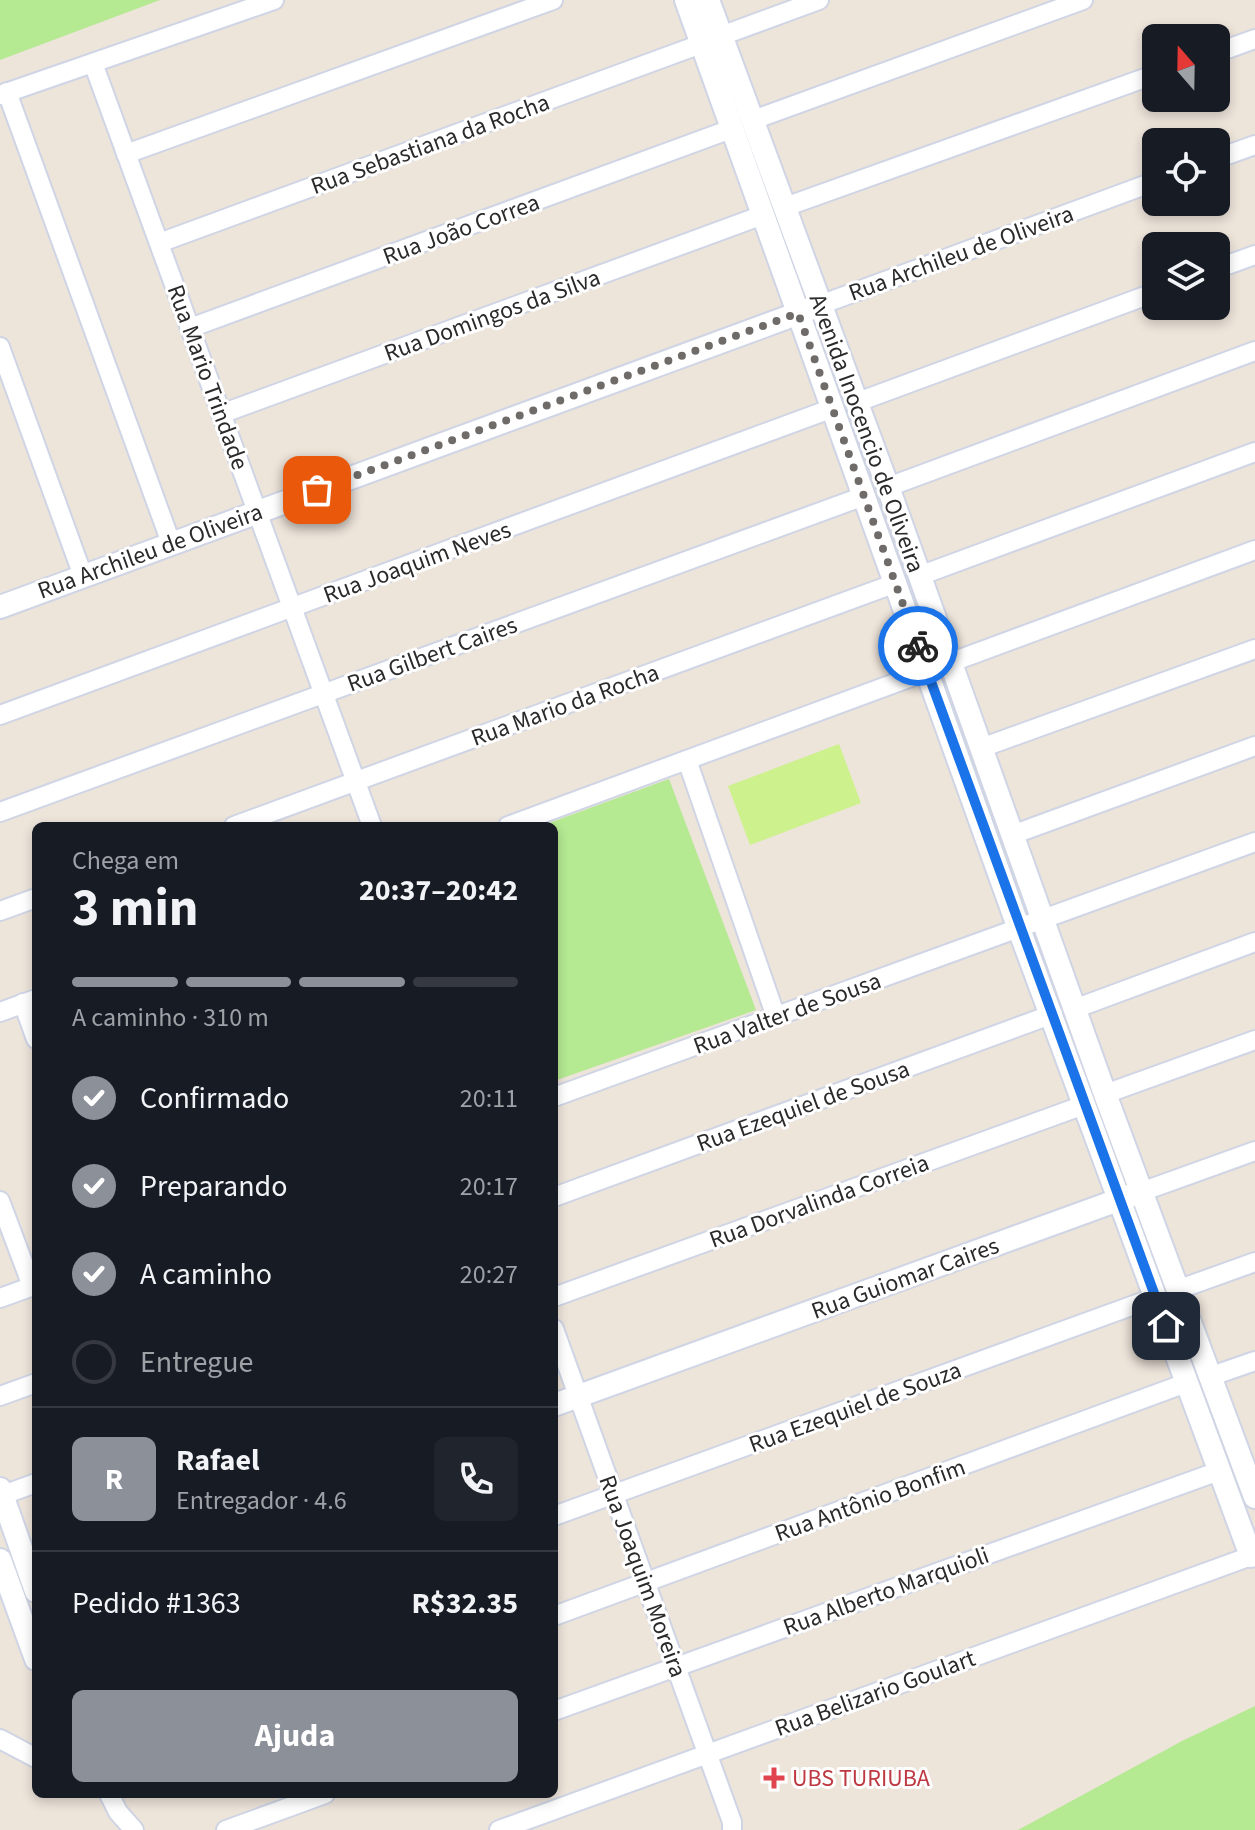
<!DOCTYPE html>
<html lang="pt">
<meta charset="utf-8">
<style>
:root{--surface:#171b24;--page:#20242c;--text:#f1f3f6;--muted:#9ea1a6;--line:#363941;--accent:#8c9099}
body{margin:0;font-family:"Source Sans 3",sans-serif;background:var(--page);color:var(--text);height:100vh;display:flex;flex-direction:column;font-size:30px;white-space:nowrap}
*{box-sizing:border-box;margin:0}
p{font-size:26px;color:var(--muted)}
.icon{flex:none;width:44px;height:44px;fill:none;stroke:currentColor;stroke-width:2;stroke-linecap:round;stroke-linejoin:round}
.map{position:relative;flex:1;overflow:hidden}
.details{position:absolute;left:32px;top:822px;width:526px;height:976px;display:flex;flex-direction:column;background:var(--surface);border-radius:12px;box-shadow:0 4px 12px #0003}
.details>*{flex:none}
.needle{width:52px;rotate:340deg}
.buttons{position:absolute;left:1142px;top:24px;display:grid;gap:16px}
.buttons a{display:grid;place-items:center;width:88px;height:88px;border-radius:12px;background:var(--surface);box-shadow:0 4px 12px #0003;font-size:40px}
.pin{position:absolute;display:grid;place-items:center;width:68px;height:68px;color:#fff;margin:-34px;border-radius:16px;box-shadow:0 4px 12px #0006}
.courier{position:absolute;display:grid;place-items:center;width:80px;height:80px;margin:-40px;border:6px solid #1a73e8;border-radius:50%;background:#fff;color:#222;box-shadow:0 2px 10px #0007}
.headline em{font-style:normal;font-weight:700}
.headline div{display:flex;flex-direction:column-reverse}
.headline{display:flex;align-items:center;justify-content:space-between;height:136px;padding:0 40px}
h1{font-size:52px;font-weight:700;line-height:60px}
.bar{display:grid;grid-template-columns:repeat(4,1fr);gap:12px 8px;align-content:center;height:96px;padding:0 40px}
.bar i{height:10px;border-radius:6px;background:var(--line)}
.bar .active{background:var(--accent)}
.bar p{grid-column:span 4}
.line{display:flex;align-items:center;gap:20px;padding:0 40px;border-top:2px solid var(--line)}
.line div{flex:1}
.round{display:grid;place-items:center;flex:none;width:84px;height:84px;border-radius:12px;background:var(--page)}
ol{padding:0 40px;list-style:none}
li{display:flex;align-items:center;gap:24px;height:88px}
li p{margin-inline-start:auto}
li .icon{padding:8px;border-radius:50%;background:var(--accent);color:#fff;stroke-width:4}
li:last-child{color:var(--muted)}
li i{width:44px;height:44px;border:4px solid var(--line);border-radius:50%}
.cta{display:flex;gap:16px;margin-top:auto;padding:16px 40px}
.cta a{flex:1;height:92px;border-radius:12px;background:var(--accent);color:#fff;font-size:32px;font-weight:700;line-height:92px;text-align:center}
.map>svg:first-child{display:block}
</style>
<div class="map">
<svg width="1255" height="1830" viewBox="0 0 1255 1830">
<rect width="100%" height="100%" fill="#ede4da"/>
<!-- green -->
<g fill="#b5e992">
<path d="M0,0H160L0,60Z"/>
<path d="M669,779L756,1010L554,1081V826H541Z"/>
<path d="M1255,1706V1830H1018L1182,1741Z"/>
</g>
<!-- pitch -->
<path fill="#cdf18c" d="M839,744L861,803L750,845L728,786Z"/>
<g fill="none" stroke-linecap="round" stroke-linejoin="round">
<!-- minor casing -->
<g stroke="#cfd5e4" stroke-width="22">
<g id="minor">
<path d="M721,36L819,0"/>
<path d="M1216,53L1255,39"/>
<path d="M93,63L372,826"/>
<path d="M7,92L171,543"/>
<path d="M0,95L274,0"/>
<path d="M753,120L1083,0"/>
<path d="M126,154L553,0"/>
<path d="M1216,159L1255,145"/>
<path d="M785,207L1156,74"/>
<path d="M159,243L701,44"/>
<path d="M1216,269L1255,255"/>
<path d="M820,305L1156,181"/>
<path d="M190,328L731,129"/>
<path d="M0,347L83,576"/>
<path d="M855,403L1156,292"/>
<path d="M221,414L763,215"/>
<path d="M888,487L1255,351"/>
<path d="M919,576L1255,452"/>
<path d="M0,715L833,408"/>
<path d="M981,748L1255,649"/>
<path d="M687,760L776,1017"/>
<path d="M0,812L864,496"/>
<path d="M234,826L896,583"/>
<path d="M508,826L1255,550"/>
<path d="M1012,835L1255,746"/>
<path d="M0,911L36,898"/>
<path d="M23,1003L36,1039"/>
<path d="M1074,1009L1255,942"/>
<path d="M0,1012L36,999"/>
<path d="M1105,1094L1255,1040"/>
<path d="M554,1097L1255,842"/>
<path d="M1141,1192L1255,1151"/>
<path d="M554,1197L1053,1014"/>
<path d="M0,1201L32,1286"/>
<path d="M1177,1290L1255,1262"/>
<path d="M554,1297L1084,1105"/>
<path d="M0,1298L36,1285"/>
<path d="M554,1329L732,1822V1830"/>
<path d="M1209,1377L1255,1361"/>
<path d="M0,1396L36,1383"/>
<path d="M0,1496L36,1483"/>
<path d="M554,1516L1156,1297"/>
<path d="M554,1616L1186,1383"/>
<path d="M554,1711L1219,1471"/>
<path d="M0,1739L36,1758"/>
<path d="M109,1794L118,1812L134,1830"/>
<path d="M226,1830L325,1794"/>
<path d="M499,1830L1251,1556"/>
</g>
</g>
<!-- tertiary casing -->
<g stroke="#cfd5e4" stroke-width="26">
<g id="tertiary">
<path d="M686,0L1019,929L1251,1556L1255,1554"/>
<path d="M708,0L888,487L1105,1094L1255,1497"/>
<path d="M0,607L810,309"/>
<path d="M554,1405L1132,1195"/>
<path d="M0,1489L36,1591"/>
<path d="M0,1560L36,1659"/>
</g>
</g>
<!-- minor -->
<use href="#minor" stroke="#fff" stroke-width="18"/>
<!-- tertiary -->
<use href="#tertiary" stroke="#fff" stroke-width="22"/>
</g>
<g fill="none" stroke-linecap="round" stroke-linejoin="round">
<!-- done -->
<path stroke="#6e6b68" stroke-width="8" stroke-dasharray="0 14.4" d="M317,490L798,313L918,646"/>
<!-- route -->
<path stroke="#1a73e8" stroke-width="10" d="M918,646L1166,1326"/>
</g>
<!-- markers -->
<path fill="#e0444e" stroke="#fff" stroke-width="3" d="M770 1766h8v8h8v8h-8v8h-8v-8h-8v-8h8z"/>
<g text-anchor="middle" stroke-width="6" stroke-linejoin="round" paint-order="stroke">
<!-- street labels -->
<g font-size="24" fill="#2a2a2a" stroke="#fff">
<text transform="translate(430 144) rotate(-20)" y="8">Rua Sebastiana da Rocha</text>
<text transform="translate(461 229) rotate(-20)" y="8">Rua João Correa</text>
<text transform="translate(961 253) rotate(-20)" y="8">Rua Archileu de Oliveira</text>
<text transform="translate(492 315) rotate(-20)" y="8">Rua Domingos da Silva</text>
<text transform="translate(208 377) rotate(70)" y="8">Rua Mario Trindade</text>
<text transform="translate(867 433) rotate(70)" y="8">Avenida Inocencio de Oliveira</text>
<text transform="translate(150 551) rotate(-20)" y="8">Rua Archileu de Oliveira</text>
<text transform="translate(417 562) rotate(-20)" y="8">Rua Joaquim Neves</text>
<text transform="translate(432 654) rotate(-20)" y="8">Rua Gilbert Caires</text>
<text transform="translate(565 705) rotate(-20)" y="8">Rua Mario da Rocha</text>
<text transform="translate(787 1013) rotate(-20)" y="8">Rua Valter de Sousa</text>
<text transform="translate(803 1106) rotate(-20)" y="8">Rua Ezequiel de Sousa</text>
<text transform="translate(819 1201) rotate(-20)" y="8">Rua Dorvalinda Correia</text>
<text transform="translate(905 1278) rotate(-20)" y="8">Rua Guiomar Caires</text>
<text transform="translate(855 1407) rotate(-20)" y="8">Rua Ezequiel de Souza</text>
<text transform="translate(870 1500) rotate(-20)" y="8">Rua Antônio Bonfim</text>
<text transform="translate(643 1576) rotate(70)" y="8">Rua Joaquim Moreira</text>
<text transform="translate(886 1591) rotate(-20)" y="8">Rua Alberto Marquioli</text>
<text transform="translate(875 1693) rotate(-20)" y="8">Rua Belizario Goulart</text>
</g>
<!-- health labels -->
<g font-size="24" fill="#be3a42" stroke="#fff" text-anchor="start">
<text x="792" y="1786">UBS TURIUBA</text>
</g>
</g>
</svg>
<div class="buttons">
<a><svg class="needle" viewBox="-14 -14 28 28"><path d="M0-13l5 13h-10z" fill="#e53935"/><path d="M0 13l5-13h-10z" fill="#9ea1a6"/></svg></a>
<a><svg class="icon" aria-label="locate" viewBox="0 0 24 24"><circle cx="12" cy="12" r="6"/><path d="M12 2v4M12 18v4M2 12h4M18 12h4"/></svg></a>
<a><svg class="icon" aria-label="layers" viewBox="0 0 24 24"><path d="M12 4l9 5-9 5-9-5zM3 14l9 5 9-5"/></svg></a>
</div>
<div class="pin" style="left:317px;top:490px;background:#ea580c"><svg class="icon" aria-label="bag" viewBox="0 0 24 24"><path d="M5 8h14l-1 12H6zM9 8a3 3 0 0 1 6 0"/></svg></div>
<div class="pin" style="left:1166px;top:1326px;background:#1f2937"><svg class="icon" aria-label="home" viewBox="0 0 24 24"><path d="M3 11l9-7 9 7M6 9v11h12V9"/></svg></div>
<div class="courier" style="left:918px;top:646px"><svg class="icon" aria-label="bike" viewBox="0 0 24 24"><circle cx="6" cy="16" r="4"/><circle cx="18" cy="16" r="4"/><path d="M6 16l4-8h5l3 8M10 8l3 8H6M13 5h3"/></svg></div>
<section class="details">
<div class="headline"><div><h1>3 min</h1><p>Chega em</p></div><em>20:37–20:42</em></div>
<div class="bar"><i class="active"></i><i class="active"></i><i class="active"></i><i></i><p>A caminho · 310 m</p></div>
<ol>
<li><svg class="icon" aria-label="check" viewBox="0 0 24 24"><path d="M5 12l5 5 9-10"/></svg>Confirmado<p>20:11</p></li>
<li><svg class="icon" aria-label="check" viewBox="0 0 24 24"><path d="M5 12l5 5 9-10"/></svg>Preparando<p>20:17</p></li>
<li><svg class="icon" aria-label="check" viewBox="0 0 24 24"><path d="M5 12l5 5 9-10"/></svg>A caminho<p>20:27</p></li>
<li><i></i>Entregue</li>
</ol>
<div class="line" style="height:144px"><b class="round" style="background:var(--accent);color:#fff">R</b><div><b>Rafael</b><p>Entregador · 4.6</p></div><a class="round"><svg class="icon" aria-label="phone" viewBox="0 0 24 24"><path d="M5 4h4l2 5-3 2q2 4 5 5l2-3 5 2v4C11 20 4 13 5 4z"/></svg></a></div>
<div class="line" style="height:104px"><div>Pedido #1363</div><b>R$32.35</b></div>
<div class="cta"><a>Ajuda</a></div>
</section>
</div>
